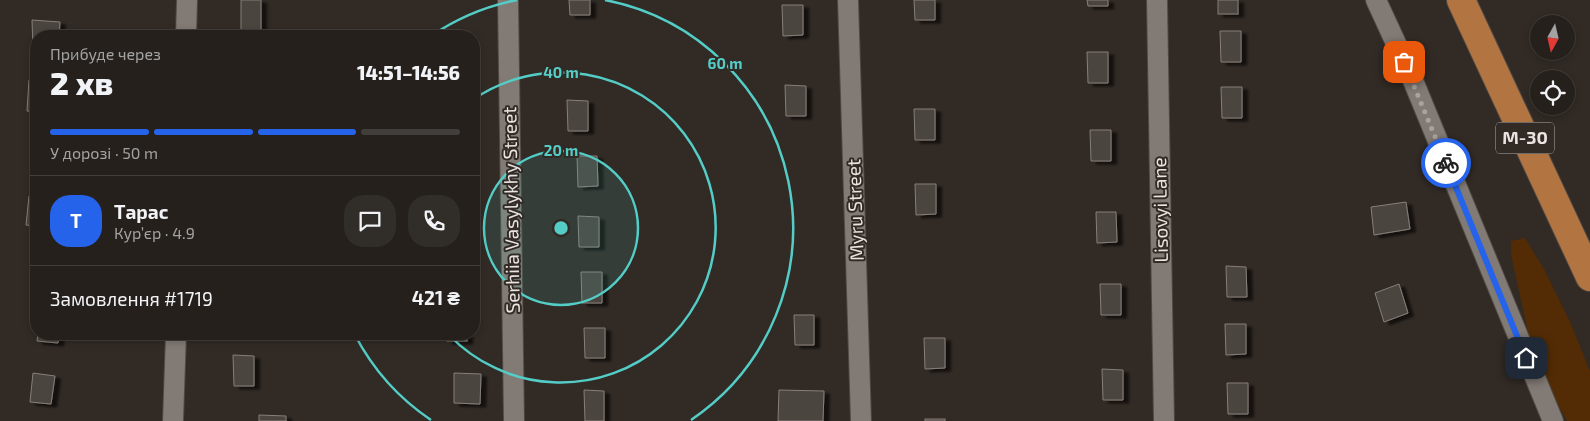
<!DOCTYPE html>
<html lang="uk">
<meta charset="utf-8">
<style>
:root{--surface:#25201c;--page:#312d29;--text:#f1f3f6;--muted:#a3a3a3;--line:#423e3b;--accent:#2563eb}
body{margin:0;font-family:"Exo 2",sans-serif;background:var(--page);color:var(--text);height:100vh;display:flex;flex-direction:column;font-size:19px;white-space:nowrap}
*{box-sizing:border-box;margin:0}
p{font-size:16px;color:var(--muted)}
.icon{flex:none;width:28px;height:28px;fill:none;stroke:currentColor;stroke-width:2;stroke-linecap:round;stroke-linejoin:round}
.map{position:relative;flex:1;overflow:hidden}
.details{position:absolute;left:30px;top:30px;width:450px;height:310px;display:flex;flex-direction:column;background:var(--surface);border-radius:20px;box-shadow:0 2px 8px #0003,0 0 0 1px var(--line)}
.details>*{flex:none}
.needle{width:32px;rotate:188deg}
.buttons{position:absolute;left:1530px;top:15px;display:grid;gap:10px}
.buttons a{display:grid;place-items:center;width:45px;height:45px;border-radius:50%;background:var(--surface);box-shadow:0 2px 8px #0003,0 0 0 1px var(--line);font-size:25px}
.pin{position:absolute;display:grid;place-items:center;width:42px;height:42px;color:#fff;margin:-21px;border-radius:10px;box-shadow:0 2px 8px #0006}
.courier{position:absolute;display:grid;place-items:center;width:50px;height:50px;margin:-25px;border:4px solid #2563eb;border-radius:50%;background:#fff;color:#222;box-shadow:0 1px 6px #0007}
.headline em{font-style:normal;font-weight:800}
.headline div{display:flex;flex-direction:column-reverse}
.headline{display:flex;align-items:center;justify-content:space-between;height:85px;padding:0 20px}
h1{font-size:32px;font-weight:800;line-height:38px}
.bar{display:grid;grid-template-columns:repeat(4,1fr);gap:8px 5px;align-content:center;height:60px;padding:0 20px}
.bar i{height:6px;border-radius:4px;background:var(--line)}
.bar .active{background:var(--accent)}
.bar p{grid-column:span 4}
.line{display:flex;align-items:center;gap:12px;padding:0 20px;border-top:1px solid var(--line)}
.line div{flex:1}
.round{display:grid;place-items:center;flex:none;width:52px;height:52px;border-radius:20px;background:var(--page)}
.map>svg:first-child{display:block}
</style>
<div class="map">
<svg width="1590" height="421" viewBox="0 0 1590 421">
<defs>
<filter id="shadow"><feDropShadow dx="5.5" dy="3" stdDeviation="1" flood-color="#0009"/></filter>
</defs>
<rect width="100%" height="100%" fill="#312a25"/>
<!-- green -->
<path fill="#532c05" d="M1525,238L1544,269L1571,324L1590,371V421H1567L1543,377L1529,336L1511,255V241Z"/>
<!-- building -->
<g fill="#4b443f" stroke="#877f79" filter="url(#shadow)">
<path d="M241,0H261V30L241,31Z"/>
<path d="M569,0H590V15H570Z"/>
<path d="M914,0H935V20H915Z"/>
<path d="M1087,0H1108V6H1088Z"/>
<rect x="1218" y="0" width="20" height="14"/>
<path d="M782,5H803V35L783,36Z"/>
<path d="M32,20L60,22L59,36H36V51L33,50Z"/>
<path d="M1220,31H1241V62H1221Z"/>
<path d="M1087,52H1108V83H1088Z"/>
<path d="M29,80H36V112L27,111Z"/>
<path d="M785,85L806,86V116H786Z"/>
<path d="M1221,87H1242V118H1222Z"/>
<path d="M567,100L588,101V131H568Z"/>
<path d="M914,109H935V140H915Z"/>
<path d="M1090,130H1111V161H1091Z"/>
<path d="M577,156H597L598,186L578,187Z"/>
<path d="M915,184H936V214L916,215Z"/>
<path d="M29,196L36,197V226L26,225Z"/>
<path d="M1406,202L1410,229L1374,235L1371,207Z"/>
<path d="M1096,212H1116L1117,242L1097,243Z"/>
<path d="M578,216L599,217V247H579Z"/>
<path d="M34,254H36V283H31Z"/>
<path d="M1226,266L1246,267L1247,297H1227Z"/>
<path d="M581,272H602V303H582Z"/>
<path d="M1100,284H1121V315H1101Z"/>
<path d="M1399,284L1408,313L1384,322L1375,293Z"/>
<path d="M794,315H814V345H795Z"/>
<path d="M1225,324H1246V354L1226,355Z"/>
<path d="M584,328H605V358H585Z"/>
<path d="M38,334H59L58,343L37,341Z"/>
<rect x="447" y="334" width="20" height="7"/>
<path d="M924,338H945V368L925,369Z"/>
<path d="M233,355L254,356V386H234Z"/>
<path d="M1102,369L1123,370V400H1103Z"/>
<path d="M33,373L55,376L51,404L30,402Z"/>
<path d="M454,373L481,374L480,404L454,403Z"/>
<path d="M1227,383H1248V414H1228Z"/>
<path d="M584,390L604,391V421H585Z"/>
<path d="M779,390L824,391L823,421H778Z"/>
<path d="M259,415L286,416V421H259Z"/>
<rect x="925" y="419" width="20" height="2"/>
</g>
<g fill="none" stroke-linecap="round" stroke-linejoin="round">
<!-- street casing -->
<g stroke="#4f4945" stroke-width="22">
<g id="street">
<path d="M508,0L514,421"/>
<path d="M848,0L861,421"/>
<path d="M1157,0L1164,421"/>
<path d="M1376,0L1412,78L1553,421"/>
<path d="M186,36L187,0"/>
<path d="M173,421L176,334"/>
</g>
</g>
<!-- highway casing -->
<g stroke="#4f4945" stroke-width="30">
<path id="highway" d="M1461,0L1590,277"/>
</g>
<!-- street -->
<use href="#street" stroke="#827a74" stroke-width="20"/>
<!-- highway -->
<use href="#highway" stroke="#b27441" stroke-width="28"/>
</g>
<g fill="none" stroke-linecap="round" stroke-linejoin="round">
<!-- done -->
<path stroke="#a9a39f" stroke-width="5" stroke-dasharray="0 9" d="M1404,62L1446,163"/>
<!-- route -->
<path stroke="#2563eb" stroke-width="6" d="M1446,163L1526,358"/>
</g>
<!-- distance rings -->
<circle cx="561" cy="228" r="77" fill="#54cdc7" fill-opacity=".12"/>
<g fill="none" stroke="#54cdc7" stroke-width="2.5">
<circle cx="561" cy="228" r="77"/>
<path d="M474 99A155 155 0 1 1 449 335"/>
<path d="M431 420A232 232 0 0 1 355 335M431 36A232 232 0 0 1 517 0M605 0A232 232 0 0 1 691 420"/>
</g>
<g text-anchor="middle" stroke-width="4" stroke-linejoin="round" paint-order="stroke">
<!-- shield labels -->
<rect fill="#312a25" stroke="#b2aca9" stroke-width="1" x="1496" y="122.5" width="58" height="31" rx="4"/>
<g font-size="18" font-weight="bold" fill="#e9e4e1">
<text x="1525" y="144">М-30</text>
</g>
<!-- street labels -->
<g font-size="19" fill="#e9e4e1" stroke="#312a25">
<text transform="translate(511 210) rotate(-91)" y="7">Serhiia Vasylykhy Street</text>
<text transform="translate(855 210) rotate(-92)" y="7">Myru Street</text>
<text transform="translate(1160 210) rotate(-91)" y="7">Lisovyi Lane</text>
</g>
</g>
<circle cx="561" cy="228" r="8" fill="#54cdc7" stroke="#312a25" stroke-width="2.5"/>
<g font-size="15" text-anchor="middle" font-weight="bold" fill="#54cdc7" stroke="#312a25" stroke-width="4" stroke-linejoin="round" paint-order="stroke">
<text x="725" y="69">60 m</text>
<text x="561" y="78">40 m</text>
<text x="561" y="156">20 m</text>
</g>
</svg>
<div class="buttons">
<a><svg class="needle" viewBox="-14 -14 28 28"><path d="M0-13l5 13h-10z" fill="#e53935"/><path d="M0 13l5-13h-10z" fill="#a3a3a3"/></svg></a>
<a><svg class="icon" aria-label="locate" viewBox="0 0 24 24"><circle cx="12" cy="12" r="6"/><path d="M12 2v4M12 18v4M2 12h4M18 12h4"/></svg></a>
</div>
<div class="pin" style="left:1404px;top:62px;background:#ea580c"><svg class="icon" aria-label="bag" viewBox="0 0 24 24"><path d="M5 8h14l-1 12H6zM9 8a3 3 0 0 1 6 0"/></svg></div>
<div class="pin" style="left:1526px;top:358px;background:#1f2937"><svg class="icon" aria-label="home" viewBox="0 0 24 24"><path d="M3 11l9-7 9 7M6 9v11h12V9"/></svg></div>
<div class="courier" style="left:1446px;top:163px"><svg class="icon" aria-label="bike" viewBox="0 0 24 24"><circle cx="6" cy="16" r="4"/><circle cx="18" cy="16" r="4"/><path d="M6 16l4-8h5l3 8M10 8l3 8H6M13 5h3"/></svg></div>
<section class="details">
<div class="headline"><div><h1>2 хв</h1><p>Прибуде через</p></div><em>14:51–14:56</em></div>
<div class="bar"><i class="active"></i><i class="active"></i><i class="active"></i><i></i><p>У дорозі · 50 m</p></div>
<div class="line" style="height:90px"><b class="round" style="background:var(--accent);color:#fff">Т</b><div><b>Тарас</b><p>Кур’єр · 4.9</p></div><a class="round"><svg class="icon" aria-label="chat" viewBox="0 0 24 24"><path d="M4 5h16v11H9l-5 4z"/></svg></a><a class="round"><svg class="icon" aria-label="phone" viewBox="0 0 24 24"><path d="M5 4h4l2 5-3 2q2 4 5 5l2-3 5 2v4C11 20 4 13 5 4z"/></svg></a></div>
<div class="line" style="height:65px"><div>Замовлення #1719</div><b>421 ₴</b></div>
</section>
</div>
